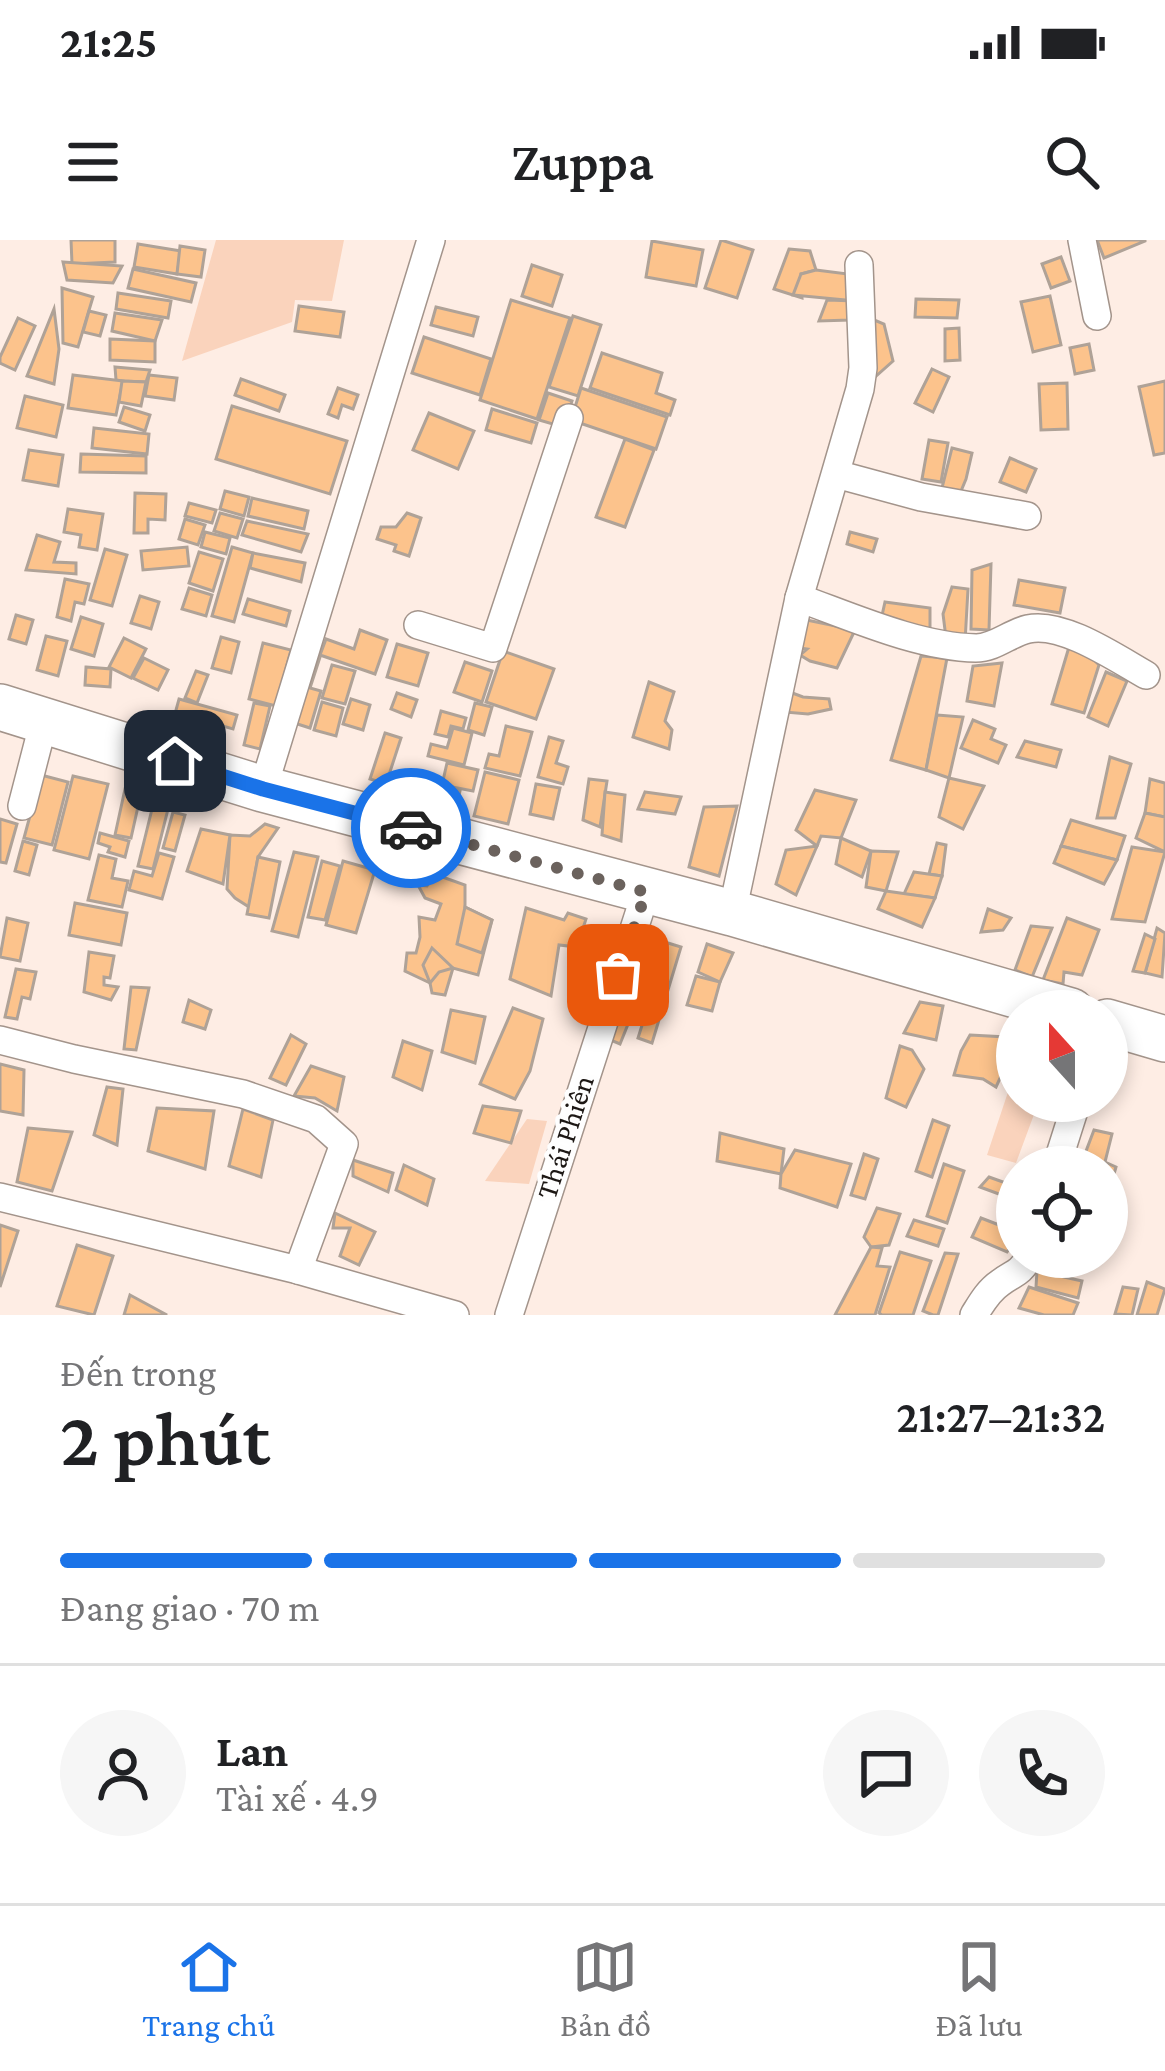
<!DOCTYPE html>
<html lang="vi">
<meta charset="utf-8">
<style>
:root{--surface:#fff;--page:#f6f6f6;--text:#202124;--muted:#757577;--line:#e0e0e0;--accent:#1a73e8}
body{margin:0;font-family:"Crimson Pro",serif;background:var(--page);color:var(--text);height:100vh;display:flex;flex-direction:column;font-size:45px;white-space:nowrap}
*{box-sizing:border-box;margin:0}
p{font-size:39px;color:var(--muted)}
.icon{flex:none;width:66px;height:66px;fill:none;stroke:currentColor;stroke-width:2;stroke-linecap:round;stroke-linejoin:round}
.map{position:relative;height:1075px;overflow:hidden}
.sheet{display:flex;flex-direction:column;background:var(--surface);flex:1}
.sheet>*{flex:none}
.needle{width:78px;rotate:339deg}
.buttons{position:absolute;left:996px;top:750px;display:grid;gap:24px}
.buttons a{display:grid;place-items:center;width:132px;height:132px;border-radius:50%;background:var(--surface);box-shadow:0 6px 18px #0003;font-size:60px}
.pin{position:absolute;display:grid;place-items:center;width:102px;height:102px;color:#fff;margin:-51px;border-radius:24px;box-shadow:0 6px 18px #0006}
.courier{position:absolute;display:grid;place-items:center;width:120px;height:120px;margin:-60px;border:9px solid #1a73e8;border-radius:50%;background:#fff;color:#222;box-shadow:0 3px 15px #0007}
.overview em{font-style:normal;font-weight:600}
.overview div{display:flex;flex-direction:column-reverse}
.overview{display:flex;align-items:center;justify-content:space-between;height:204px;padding:0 60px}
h1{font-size:78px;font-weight:600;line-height:90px}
.bar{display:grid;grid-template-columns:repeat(4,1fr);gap:18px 12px;align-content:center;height:144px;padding:0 60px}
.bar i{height:15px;border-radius:9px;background:var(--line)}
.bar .on{background:var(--accent)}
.bar p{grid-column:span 4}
.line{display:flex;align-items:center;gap:30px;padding:0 60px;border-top:3px solid var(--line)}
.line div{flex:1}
.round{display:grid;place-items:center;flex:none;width:126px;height:126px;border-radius:63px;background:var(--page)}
.status{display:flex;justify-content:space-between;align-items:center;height:84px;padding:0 60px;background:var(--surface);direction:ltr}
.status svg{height:33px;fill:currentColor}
header{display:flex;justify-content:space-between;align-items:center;height:156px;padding:0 60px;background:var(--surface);font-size:54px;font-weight:600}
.tabs{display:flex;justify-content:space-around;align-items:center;height:168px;border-top:3px solid var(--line);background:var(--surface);font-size:33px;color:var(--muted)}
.tabs a{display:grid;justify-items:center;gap:6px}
.tabs .on{color:var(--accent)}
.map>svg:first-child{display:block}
</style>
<div class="status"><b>21:25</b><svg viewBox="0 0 49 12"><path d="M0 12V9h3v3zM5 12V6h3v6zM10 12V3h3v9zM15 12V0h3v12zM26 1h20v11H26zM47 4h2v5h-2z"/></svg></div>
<header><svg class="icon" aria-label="menu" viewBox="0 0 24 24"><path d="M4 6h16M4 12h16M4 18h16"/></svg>Zuppa<svg class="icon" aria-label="search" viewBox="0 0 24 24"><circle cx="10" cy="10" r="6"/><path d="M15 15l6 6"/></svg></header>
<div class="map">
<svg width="1165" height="1075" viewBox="0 0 1165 1075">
<rect width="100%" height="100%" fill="#feede4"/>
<!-- green -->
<g fill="#fad3bc">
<path d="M216,0H344L332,61L295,60L292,82L182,121Z"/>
<path d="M1017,825V861H1039L1016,923L987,915Z"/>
<path d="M527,879L547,881L529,944L485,941Z"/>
</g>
<!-- building -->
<g fill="#fcc38c" stroke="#afa297" stroke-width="3">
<path d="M71,0H115V22L72,24Z"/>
<path d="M721,0L753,10L737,58L705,48Z"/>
<path d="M1097,0H1145V1L1104,18Z"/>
<path d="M652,1L703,10L696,46L646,37Z"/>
<path d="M138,4L181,11L177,34L134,27Z"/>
<path d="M180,6L205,10L201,37L177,34Z"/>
<path d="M789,9L810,11L816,30L801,34L802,58L774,49Z"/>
<path d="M1061,17L1070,41L1051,48L1042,24Z"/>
<path d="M63,22L122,26L113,43L67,40Z"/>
<path d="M532,25L562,35L552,66L522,56Z"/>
<path d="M133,29L196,43L191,62L128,48Z"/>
<path d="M816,30L848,34L856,61L793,55L801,34Z"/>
<path d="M62,48L93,57L78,107L63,103Z"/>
<path d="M118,53L171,61L168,78L116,69Z"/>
<path d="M1050,56L1061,105L1033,112L1021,62Z"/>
<path d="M916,59L959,60L957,78L915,77Z"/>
<path d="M511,60L570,78L537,179L480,160Z"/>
<path d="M827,60L856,61L850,80L819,81Z"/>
<path d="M299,66L344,72L340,97L295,91Z"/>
<path d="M436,67L478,77L473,96L431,85Z"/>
<path d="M54,69L59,109L54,144L27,136Z"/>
<path d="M89,71L106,75L100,96L83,92Z"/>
<path d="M115,73L162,80L155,101L112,91Z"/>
<path d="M573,76L601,85L578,156L549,147Z"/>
<path d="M867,77L884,84L893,121L875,137Z"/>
<path d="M18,78L35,86L15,130L0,123V117Z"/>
<path d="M959,88L960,120L945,121V89Z"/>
<path d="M424,97L491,119L480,155L412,133Z"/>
<path d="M110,99L155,101V122L110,120Z"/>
<path d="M1089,104L1094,130L1075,134L1070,108Z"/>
<path d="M602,113L662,133L656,153L675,160L670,175L590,148Z"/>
<path d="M115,127L150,130L146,142L122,141L116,140Z"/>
<path d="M932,129L949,137L933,172L915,163Z"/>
<path d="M73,135L123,141L116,175L68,168Z"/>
<path d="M149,135L177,138L174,160L145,156Z"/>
<path d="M241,139L285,155L279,171L235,155Z"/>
<path d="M122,141L146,142L141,166L119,162Z"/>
<path d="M1165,141V213L1154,215L1139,147Z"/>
<path d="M1067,143L1068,189L1041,190L1039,144Z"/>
<path d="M338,148L358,155L353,169L342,165L338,178L328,174Z"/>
<path d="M581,148L667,177L656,209L571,180Z"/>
<path d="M548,153L572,161L563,187L539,180Z"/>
<path d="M25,156L63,165L56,197L17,188Z"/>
<path d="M232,166L347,201L330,254L216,219Z"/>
<path d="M124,167L150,175L145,191L119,182Z"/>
<path d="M492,169L537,183L531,203L486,190Z"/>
<path d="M429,173L474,191L458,229L413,210Z"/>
<path d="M94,188L149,194L147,214L92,208Z"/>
<path d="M625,199L654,210L625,287L596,277Z"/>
<path d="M929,200L948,203L941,242L922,239Z"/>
<path d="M952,208L972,213L966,239L961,251L941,252Z"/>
<path d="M29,210L63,215L58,246L23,240Z"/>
<path d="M81,214L146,216V233L80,232Z"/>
<path d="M1010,218L1036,229L1026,252L1000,242Z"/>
<path d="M225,251L249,257L244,276L220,269Z"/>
<path d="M135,253L166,254L165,280L148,279V293H134Z"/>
<path d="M252,258L308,271L304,289L248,276Z"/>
<path d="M189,263L216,270L212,283L185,276Z"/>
<path d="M68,269L103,274L97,310L79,307L81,295L64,292Z"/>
<path d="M220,273L243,279L237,298L214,291Z"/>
<path d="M407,273L421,278L409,316L394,311L396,305L377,299L381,287H396Z"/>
<path d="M185,279L205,285L198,305L179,299Z"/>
<path d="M247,281L308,294L301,312L242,295Z"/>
<path d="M205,292L230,298L226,314L201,307Z"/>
<path d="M850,292L877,299L873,312L847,304Z"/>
<path d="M37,295L60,302L54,322L76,323V334L26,330Z"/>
<path d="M187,307L189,326L143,330L141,311Z"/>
<path d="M232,307L253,313L234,382L212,376Z"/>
<path d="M105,309L127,315L112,366L90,360Z"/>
<path d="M199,312L223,319L213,351L189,343Z"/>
<path d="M253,313L305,323L301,342L250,328Z"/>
<path d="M991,324L989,390L971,389L972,330Z"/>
<path d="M65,339L89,344L84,364L75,362L71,381L57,377Z"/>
<path d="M1019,340L1065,348L1060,373L1014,365Z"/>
<path d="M952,347L968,349L965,402L946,398L943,374Z"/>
<path d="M189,348L212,355L206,376L182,369Z"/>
<path d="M140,356L159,362L151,389L131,383Z"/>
<path d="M248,359L290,371L286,386L243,374Z"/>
<path d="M885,362L930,368V402L879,389Z"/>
<path d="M16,375L33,380L26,404L9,399Z"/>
<path d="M81,377L103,384L94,416L71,409Z"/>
<path d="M802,379L855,390L837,428L810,421L800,415L807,409L793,407Z"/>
<path d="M360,390L387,400L375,434L320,415L326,399L354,409Z"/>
<path d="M46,396L67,401L58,436L37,430Z"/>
<path d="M221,397L239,402L231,433L212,428Z"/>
<path d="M1072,397L1099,425L1084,473L1052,464Z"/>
<path d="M124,398L146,409L131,438L109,427Z"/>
<path d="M263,403L291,410L276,466L249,459Z"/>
<path d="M397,404L428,413L418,446L387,437Z"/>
<path d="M503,411L554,429L536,479L486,462Z"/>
<path d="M308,414L320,417L310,448L321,451L310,488L288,481Z"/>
<path d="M921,416L947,418L926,530L891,520Z"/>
<path d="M144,418L168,430L158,450L133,438Z"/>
<path d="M465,422L492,431L482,462L454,452Z"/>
<path d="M1002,423L994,466L967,461L973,426Z"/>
<path d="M332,425L355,431L345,464L322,458Z"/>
<path d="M86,427L111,429L110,447L85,445Z"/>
<path d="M196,431L208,435L197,463L185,458Z"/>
<path d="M1106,432L1127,441L1108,486L1088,477Z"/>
<path d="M649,442L674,452L665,481L672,490L669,509L633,497Z"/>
<path d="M787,451L803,457L829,459L831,469L808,474L784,472Z"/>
<path d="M397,453L417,460L411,477L391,469Z"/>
<path d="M179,459L237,475L233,489L202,480L199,489L173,481Z"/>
<path d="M351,459L370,465L363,490L343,484Z"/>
<path d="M322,462L343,468L336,496L314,490Z"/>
<path d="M254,463L270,466L260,509L244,505Z"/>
<path d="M475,463L492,467L484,495L468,490Z"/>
<path d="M441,471L466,478L463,489L451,486L448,497L435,494Z"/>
<path d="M937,475L963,477L949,538L926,530Z"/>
<path d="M973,480L995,489L991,499L1006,505L998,523L961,508Z"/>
<path d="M506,486L532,492L520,536L485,528L489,514L499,516Z"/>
<path d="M453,488L472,493L464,525L428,516L431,504L447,508Z"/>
<path d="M385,493L401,498L386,544L370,539Z"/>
<path d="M549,497L563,501L556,523L568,527L563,544L538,537Z"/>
<path d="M1025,501L1061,510L1056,527L1017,517Z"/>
<path d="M1110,517L1131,524L1115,578H1097Z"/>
<path d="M447,523L478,530L473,551L442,545Z"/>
<path d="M485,532L519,540L508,584L474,576Z"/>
<path d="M423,534L441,538L438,546L460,551L457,564L418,554Z"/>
<path d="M41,535L68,542L52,605L24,598Z"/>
<path d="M73,536L108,544L89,619L54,610Z"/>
<path d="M949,538L984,546L963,589L939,577Z"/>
<path d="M589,539L607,541L600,587L583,580Z"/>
<path d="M1150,539L1165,543V577L1145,573Z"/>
<path d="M536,544L560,548L553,579L530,574Z"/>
<path d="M125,549L141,553L131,598L115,595Z"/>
<path d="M815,550L856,560L841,598L821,596L817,606L796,590Z"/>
<path d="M605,552L625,555L621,601L602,595Z"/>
<path d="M645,552L681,557L675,574L638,569Z"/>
<path d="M154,561L169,565L153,629L138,626Z"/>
<path d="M737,566L719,636L689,627L704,567Z"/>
<path d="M173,572L185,575L175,611L163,608Z"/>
<path d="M1145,573L1165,577V612L1136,598Z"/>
<path d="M0,579L17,584L6,623L0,622Z"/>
<path d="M1071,580L1125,596L1117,620L1061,606Z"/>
<path d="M265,584L278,588L258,617L249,667L235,658L227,649L230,595L250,596Z"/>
<path d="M201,589L230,595L223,644L187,631Z"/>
<path d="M100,593L129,601L125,617L108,612L110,607L98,603Z"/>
<path d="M841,598L871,611L862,637L836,624Z"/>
<path d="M23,601L37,605L29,635L15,631Z"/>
<path d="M937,603L946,605L942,636L929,634Z"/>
<path d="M817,606L796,655L776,644L786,610Z"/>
<path d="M1061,606L1117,620L1104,644L1054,623Z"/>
<path d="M1132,607L1165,612L1145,682L1112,679Z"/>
<path d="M871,611L898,612L886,651L866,647Z"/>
<path d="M294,612L318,617L298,697L272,691Z"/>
<path d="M159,613L174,617L162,659L129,650L134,631L152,636Z"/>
<path d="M99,615L116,619L112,638L128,641L122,667L88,660Z"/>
<path d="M258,617L280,622L269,678L247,674Z"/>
<path d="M322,621L340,626L325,680L308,677Z"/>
<path d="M343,621L375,630L356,693L326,685Z"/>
<path d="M914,632L942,636L935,658L904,654Z"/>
<path d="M434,634L465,645V667L492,680L478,735L453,728L445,755L432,753L430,743L405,731L407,713H416L420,697L419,677L435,680L441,664L425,658L418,645L427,646Z"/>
<path d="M886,651L935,658L922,687L878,669Z"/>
<path d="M75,663L127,673L121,705L69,695Z"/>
<path d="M465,667L492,680L482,713L457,704Z"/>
<path d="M526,668L564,680L568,673L586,679L577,707L559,705L551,756L510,739Z"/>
<path d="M988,669L1011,678L1003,690L981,692Z"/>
<path d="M7,678L28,683L20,721L0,717Z"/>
<path d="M1067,678L1099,690L1082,735L1064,732L1063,744L1043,740Z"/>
<path d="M1031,686L1052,688L1032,737L1015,730Z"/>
<path d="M1157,688L1165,693L1162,737L1145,733Z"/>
<path d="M1145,694L1155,699L1145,733L1133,731Z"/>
<path d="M668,703L681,707L652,803L638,798Z"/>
<path d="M707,704L733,713L720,742L698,732Z"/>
<path d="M432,708L453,728L439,732L430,743L423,725Z"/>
<path d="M89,712L114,716L110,738L104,737V745L118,747L111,760L84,752Z"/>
<path d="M16,729L36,732L30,759L22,757L17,779L5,777Z"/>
<path d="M696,736L720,742L712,771L687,765Z"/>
<path d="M131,747L149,748L136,810L124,809Z"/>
<path d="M624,754L639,757L620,804L608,799Z"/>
<path d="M189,760L211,770L205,789L183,782Z"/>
<path d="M920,762L943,766L936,800L904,793Z"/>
<path d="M513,768L543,779L530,831L515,859L480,844Z"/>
<path d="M451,770L485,777L475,823L442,812Z"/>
<path d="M291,795L306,804L286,845L270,838Z"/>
<path d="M970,795L1006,797L1008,821L996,847L983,839L954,835L961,811Z"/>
<path d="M403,801L432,811L422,850L393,837Z"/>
<path d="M900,806L912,810L924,829L906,867L886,858Z"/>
<path d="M0,824L24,830L23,875L0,871Z"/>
<path d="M311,826L344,837L337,871L315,858L294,856Z"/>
<path d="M107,847L123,849L117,905L94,895Z"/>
<path d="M483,866L521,871L511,903L474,893Z"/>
<path d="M157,868L214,871L205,929L148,911Z"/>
<path d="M243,869L273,880L261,937L229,926Z"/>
<path d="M933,880L949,886L932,937L916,931Z"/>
<path d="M28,888L72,892L52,951L17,942Z"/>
<path d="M1094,890L1112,894L1105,922L1116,927L1110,948L1107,947V927H1080Z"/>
<path d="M720,893L784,909L781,934L717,921Z"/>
<path d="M795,910L851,924L837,967L780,948L781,934Z"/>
<path d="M864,914L878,919L865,959L851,955Z"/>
<path d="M353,920L393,933L388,952L353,936Z"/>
<path d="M944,924L964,931L947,983L927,976Z"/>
<path d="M404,925L434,939L427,965L396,950Z"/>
<path d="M989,937L1017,947L1015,960L980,947Z"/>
<path d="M877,968L900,974L889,1005L871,1007L864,997Z"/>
<path d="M1107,969L1123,973L1114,1006L1107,1004Z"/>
<path d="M335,973L375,992L359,1025L340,1016L350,988H333Z"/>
<path d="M981,978L1012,990L1015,1001L1007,1012L972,997Z"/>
<path d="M914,980L944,989L938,1006L907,996Z"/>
<path d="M0,985L18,991L0,1047Z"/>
<path d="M77,1005L113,1016L94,1075L57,1066Z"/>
<path d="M871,1007L882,1008L877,1026L890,1027L875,1075H835Z"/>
<path d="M900,1012L931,1021L913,1075H882L879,1073Z"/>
<path d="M945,1013L958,1014L938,1075H933L923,1071Z"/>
<path d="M1037,1031L1082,1041L1078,1058L1036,1047Z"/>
<path d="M1147,1042L1165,1049L1157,1075H1137Z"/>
<path d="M1029,1047L1078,1063L1073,1075H1044L1019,1068Z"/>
<path d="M1123,1047L1138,1049L1132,1075L1115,1074Z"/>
<path d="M130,1055L167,1075H124Z"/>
</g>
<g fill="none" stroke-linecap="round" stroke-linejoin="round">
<!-- street casing -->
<g stroke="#a3948b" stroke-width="30">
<g id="street">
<path d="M1082,0L1097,76"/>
<path d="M836,234L921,257L1027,276"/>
<path d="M799,358C852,377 919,407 976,408C995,408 1010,393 1028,389C1062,381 1116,418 1146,435"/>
<path d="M418,385L493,408L569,178"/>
<path d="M263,549L431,0"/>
<path d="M22,566L44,481"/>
<path d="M732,673L799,358L860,149L863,128L859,25"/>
<path d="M0,800L74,819L243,854L316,879L344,904L298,1030"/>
<path d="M1056,927L1077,861"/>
<path d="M0,957L298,1030L455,1075"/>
<path d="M509,1075L646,652"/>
<path d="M974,1075C981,1064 988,1051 1000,1043C1016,1031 1017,1036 1030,1017"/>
</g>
</g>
<!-- primary casing -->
<g stroke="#a3948b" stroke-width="48">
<g id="primary">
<path d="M0,467L263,549L732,673L1071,771"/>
<path d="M1107,782L1165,799"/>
</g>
</g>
<!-- street -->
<use href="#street" stroke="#fff" stroke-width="27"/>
<!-- primary -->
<use href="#primary" stroke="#fff" stroke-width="45"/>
</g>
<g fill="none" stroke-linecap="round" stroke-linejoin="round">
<!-- done -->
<path stroke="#6b625d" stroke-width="12" stroke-dasharray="0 21.6" d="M411,588L646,652L618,735"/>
<!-- route -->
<path stroke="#1a73e8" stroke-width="15" d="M175,521L263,549L411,588"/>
</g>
<g text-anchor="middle" stroke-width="9" stroke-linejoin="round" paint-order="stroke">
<!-- street labels -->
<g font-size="30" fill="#1c1714" stroke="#fefefe">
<text transform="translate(565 897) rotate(-72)" y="10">Thái Phiên</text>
</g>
</g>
</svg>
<div class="buttons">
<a><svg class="needle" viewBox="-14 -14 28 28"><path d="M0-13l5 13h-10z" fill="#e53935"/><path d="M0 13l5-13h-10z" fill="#757577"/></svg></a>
<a><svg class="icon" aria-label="locate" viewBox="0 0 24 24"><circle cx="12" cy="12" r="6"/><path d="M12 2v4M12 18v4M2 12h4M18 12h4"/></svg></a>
</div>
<div class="pin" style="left:618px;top:735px;background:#ea580c"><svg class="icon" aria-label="bag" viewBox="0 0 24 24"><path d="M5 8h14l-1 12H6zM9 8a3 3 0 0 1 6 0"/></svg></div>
<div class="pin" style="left:175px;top:521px;background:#1f2937"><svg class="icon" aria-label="home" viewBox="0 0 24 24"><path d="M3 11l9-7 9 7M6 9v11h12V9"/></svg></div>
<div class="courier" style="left:411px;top:588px"><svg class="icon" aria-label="car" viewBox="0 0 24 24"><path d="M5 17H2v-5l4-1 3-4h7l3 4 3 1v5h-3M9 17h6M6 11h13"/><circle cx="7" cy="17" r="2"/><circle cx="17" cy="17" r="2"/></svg></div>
</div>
<section class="sheet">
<div class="overview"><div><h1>2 phút</h1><p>Đến trong</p></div><em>21:27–21:32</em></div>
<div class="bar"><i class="on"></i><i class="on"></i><i class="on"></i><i></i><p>Đang giao · 70 m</p></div>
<div class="line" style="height:216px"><a class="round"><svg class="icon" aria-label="person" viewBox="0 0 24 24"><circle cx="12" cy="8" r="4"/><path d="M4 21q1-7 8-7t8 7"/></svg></a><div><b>Lan</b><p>Tài xế · 4.9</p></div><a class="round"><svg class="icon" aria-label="chat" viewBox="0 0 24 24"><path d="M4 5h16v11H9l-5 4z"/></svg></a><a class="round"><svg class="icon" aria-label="phone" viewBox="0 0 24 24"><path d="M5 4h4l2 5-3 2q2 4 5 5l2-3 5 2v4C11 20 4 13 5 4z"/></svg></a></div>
</section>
<nav class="tabs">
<a class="on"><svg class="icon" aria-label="home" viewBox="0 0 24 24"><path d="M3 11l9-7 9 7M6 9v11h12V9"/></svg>Trang chủ</a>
<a><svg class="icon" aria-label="map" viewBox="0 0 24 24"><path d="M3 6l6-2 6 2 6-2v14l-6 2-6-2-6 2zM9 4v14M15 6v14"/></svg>Bản đồ</a>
<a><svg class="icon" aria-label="saved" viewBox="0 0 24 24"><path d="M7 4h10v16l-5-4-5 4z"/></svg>Đã lưu</a>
</nav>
